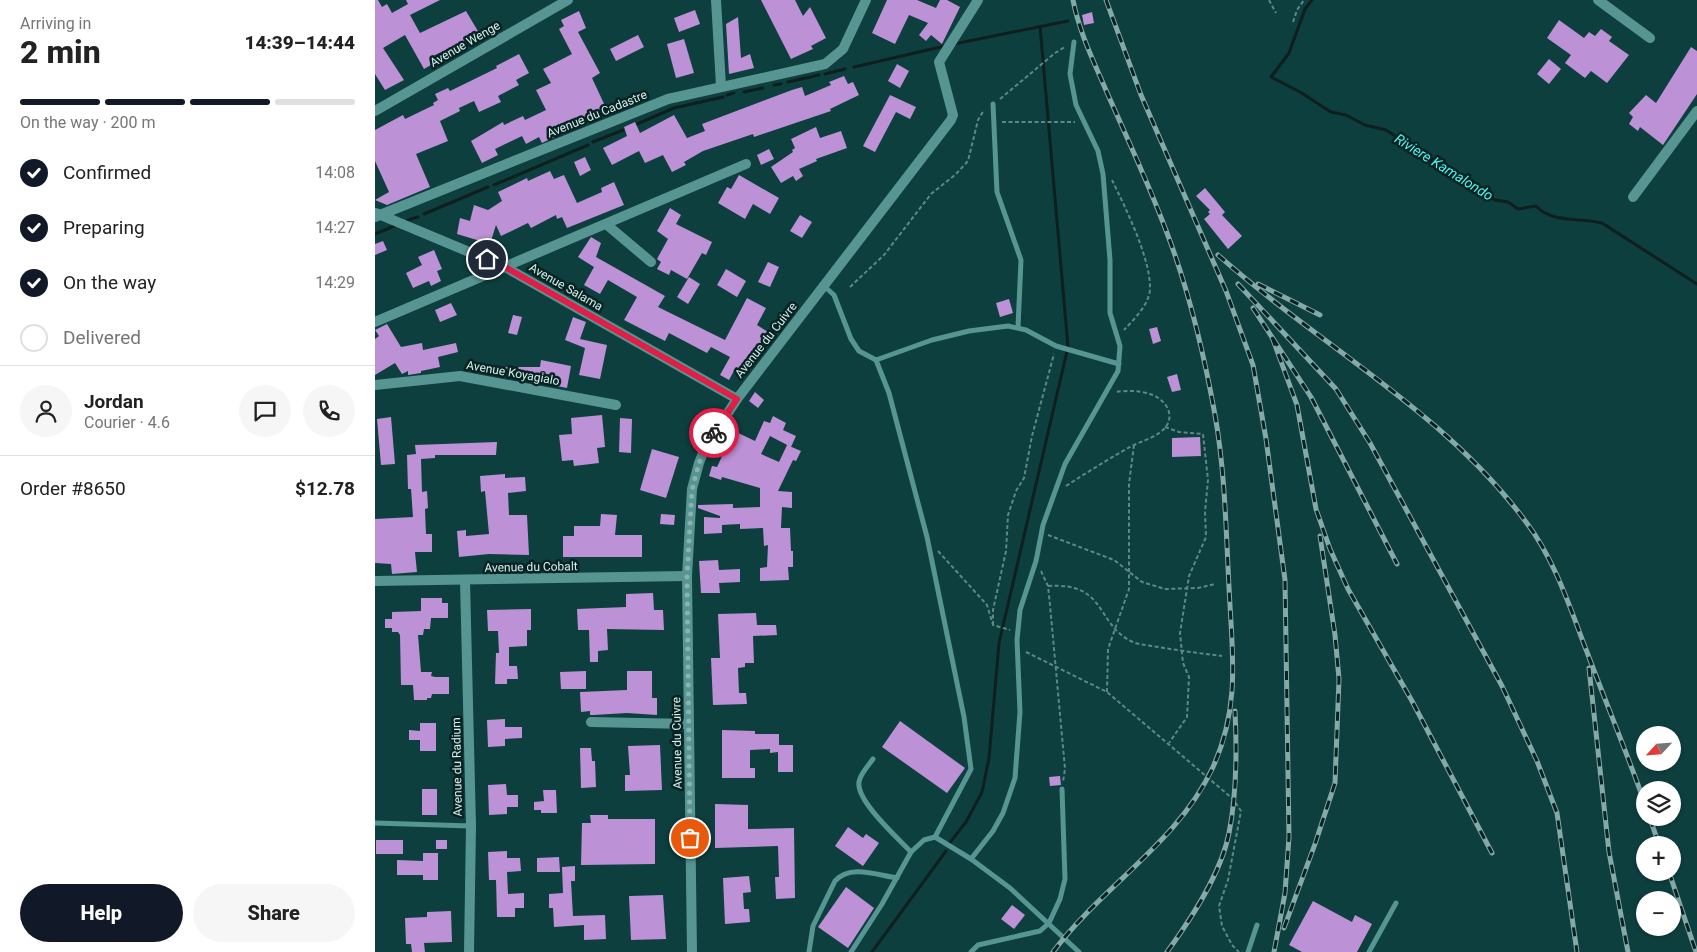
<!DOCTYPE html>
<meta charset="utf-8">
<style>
:root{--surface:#fff;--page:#f6f6f6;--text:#222;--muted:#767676;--line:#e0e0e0;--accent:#111827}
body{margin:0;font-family:Roboto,sans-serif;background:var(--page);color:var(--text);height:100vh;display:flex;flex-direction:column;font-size:19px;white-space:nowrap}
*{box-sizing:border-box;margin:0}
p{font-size:16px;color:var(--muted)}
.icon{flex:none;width:28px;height:28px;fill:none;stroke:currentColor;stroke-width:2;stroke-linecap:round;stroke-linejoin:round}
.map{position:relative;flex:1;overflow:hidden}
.sheet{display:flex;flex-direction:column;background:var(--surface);width:375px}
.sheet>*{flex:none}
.needle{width:32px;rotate:244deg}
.controls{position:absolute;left:1261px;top:726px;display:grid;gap:10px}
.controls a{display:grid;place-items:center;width:45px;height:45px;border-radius:50%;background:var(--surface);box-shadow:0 1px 4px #0004;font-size:25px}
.pin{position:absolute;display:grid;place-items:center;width:42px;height:42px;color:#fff;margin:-21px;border:2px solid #fff;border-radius:50%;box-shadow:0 1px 5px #0007}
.courier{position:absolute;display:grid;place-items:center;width:50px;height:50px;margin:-25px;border:4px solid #e11d48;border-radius:50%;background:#fff;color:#222;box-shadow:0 1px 6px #0007}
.summary em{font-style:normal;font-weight:800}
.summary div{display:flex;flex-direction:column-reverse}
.summary{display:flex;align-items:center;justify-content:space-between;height:85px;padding:0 20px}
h1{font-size:32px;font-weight:800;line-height:38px}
.bar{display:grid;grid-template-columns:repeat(4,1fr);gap:8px 5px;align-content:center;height:60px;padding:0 20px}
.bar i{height:6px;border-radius:4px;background:var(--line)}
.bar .active{background:var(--accent)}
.bar p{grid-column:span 4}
.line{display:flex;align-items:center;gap:12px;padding:0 20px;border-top:1px solid var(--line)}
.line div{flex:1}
.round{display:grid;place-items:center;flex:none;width:52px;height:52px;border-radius:26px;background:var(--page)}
ol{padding:0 20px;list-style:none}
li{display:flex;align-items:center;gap:15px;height:55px}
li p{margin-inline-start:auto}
li .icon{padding:5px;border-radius:50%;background:var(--accent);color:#fff;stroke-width:4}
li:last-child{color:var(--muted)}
li i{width:28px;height:28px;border:2px solid var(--line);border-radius:50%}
.action{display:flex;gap:10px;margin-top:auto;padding:10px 20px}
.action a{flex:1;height:58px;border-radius:30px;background:var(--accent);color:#fff;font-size:20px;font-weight:800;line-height:58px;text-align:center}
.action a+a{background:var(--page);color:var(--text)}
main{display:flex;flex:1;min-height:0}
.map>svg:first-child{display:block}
</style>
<main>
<section class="sheet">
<div class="summary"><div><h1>2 min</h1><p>Arriving in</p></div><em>14:39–14:44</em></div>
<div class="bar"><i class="active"></i><i class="active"></i><i class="active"></i><i></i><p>On the way · 200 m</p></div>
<ol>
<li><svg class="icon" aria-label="check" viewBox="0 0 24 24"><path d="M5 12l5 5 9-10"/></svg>Confirmed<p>14:08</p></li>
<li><svg class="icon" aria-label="check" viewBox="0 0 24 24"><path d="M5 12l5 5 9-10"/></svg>Preparing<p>14:27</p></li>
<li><svg class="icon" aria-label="check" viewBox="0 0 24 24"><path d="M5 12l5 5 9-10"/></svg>On the way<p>14:29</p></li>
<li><i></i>Delivered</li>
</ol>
<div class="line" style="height:90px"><a class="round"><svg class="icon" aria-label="person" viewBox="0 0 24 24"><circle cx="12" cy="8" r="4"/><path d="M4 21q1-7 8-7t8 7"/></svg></a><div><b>Jordan</b><p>Courier · 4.6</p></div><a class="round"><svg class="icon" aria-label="chat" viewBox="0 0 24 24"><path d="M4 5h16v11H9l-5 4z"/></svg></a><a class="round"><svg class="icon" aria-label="phone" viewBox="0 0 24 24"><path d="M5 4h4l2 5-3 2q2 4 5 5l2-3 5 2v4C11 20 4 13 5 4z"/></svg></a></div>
<div class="line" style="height:65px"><div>Order #8650</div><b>$12.78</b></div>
<div class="action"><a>Help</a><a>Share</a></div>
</section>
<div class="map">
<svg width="1322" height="952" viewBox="0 0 1322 952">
<rect width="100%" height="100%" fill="#0d3f3e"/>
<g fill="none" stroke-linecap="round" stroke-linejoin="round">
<!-- stream -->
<g stroke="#0f1f1e" stroke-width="3">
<path d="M937,0L930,9L914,53L896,77L925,92L956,112L971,115L990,125L1011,130L1120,200L1133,202L1143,209L1161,206C1178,224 1205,217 1227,223L1322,284"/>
<path d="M579,44L693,21"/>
<path d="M479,67L570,46"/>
<path d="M450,74L470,69"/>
<path d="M413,82L444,75"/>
<path d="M399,85L406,84"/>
<path d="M369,92L388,88"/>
<path d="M352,95L359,93"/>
<path d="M262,124L299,108L348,97"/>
<path d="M218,142L248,130"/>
<path d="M119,185L213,145"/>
<path d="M49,214L113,187"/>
<path d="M33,220L43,217"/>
<path d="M0,234L19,226"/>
<path d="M573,845L591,822L607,792L614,758L624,643L693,347L665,26"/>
<path d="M497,952L571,851"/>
</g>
</g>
<!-- building -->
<g fill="#bc91d5">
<path d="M0,0H3L7,7L12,4L17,13L33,4L31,0H65L35,15L45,33L91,11L107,38L99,42L96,38L58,56L61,62L49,69L30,35L8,48L29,80L10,90L0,74Z"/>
<path d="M386,0H420L428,16L435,7L451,38L436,46L438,49L416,59Z"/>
<path d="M512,0H542L561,8L565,0H572L585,7L567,44L556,35L551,41L544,35L553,23L534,15L520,44L497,33Z"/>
<path d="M320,10L325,24L304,32L299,18Z"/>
<path d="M204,11L211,28L203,32L225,73L217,78L231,108L183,129L186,134L167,143L164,137L151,144L147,136L120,149L123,155L107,163L96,141L128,122L129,125L148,116L150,120L171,110L161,90L176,83L168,69L197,54L184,29L189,26L186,20Z"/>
<path d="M717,12L719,23L709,25L707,15Z"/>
<path d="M363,17L366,58L375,54L379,68L354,74L351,24Z"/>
<path d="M1184,20L1209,38L1214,32L1220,36L1226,29L1237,37L1234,41L1254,55L1232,83L1216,71L1210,78L1190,63L1196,55L1172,38Z"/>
<path d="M263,35L269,47L241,61L235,49Z"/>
<path d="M309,39L319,73L301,78L292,44Z"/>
<path d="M1316,47L1322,51V94L1288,145L1265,127L1263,131L1254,124L1258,117L1254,113L1271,95L1281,103Z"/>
<path d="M144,54L154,73L141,80L144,85L123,96L126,102L104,112L99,101L84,108L85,111L65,121L73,141L41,154L55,187L12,205L0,200L14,192L0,161V130L28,115L30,119L59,105L58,103L63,100L60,94L73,88L75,91L122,68L121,66Z"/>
<path d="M1174,59L1186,69L1174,84L1162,74Z"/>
<path d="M522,64L534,71L525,88L513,81Z"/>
<path d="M469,76L473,84L478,82L484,95L455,109L456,111L379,137L378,134L328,151L309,162L311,165L297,172L288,155L270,163L264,151L237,165L228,148L252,136L249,127L260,122L265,133L299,115L312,138L330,131L327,124L417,90L427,87L430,96L456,85L454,82Z"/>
<path d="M515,95L541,107L535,119L521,112L500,152L488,146Z"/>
<path d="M441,127L445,138L466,131L472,148L441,159L442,161L424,169L428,176L421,181L418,176L406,183L396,167L418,152L417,150L420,148L416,139Z"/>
<path d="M394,149L399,159L386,165L382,155Z"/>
<path d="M210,157L216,170L205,176L199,162Z"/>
<path d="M175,171L179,179L189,175L202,203L227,192L226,188L239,182L249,205L192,228L187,217L182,219L181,215L156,228L153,223L126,236L121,225L115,244L82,234L85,218L95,221L99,205L113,210L127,201L123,192L152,178L153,181Z"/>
<path d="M364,175L404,198L395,214L378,204L370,219L343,203L352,187L356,189Z"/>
<path d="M830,188L850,212L847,215L867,236L853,249L829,219L835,214L833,212L835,210L821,196Z"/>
<path d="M295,208L306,215L301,224L337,242L331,255L327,253L312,279L296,270L294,275L282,269L286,262L282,259L293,239L282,231Z"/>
<path d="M425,215L437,222L427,238L415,231Z"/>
<path d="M216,237L226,243L221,257L290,296L283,307L350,340L372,298L391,308L382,325L393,332L370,372L361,367L354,380L345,375L355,357L336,347L332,353L294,333L290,341L249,320L262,297L233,280L225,294L209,285L219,267L203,257Z"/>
<path d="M8,241L12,250L0,255V244Z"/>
<path d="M59,250L67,269L62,271L66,281L56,286L54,281L38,288L31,273L47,265L43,257Z"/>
<path d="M393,262L404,267L395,287L383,282Z"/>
<path d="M351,269L371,281L362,297L342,285Z"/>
<path d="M314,277L325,284L313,304L302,297Z"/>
<path d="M634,299L638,313L625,317L621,303Z"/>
<path d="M76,303L82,315L65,322L60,310Z"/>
<path d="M138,315L147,317L142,335L133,333Z"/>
<path d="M198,317L211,322L205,339L232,345L225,379L204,375L210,348L190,340Z"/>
<path d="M12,324L26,347L47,343L48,350L81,343L83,352L63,357L65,367L46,371V373L33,375V371L27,374L20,363L0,375V339L4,336L0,330Z"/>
<path d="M782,327L786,341L778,344L774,329Z"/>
<path d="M166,360L196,366L192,388L162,382V377L124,376V367H165Z"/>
<path d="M802,374L806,390L797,392L792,377Z"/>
<path d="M380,392L389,400L383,408L374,401Z"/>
<path d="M227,415L230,447L222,448L224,463L199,466L198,460L187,461L184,435L197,434L196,418Z"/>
<path d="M398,416L411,423L408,430L421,436L416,447L395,436L386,454L404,462L412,445L426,451L421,461L418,460L403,491L417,492V508L407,507L406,528H415L416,551H418V567H413L414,580L385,581V568L392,567L393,545L389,546L388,528L365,529V524L347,525V533L329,534V517L345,518V516L323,508V505L358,504V508L385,507V488L347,477L346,480L334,476L337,466L342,467L359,431L380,441L389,421L395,423Z"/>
<path d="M16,417L20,464L6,465L2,419Z"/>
<path d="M245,418L257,419L256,453L244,452Z"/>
<path d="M825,437L826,456L797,457V438Z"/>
<path d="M122,442L121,455H60V458L46,459L47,492L52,491L53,508L50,509L51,534H57V552H40L42,572L17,574L16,564L0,563V519L38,517L36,489H33L32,455L41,454L40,445Z"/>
<path d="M277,449L304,457L291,498L265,490Z"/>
<path d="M130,474V478L150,477L151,491L133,493L134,515H152L154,555L114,554L84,557L82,531L91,530V536L114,534L110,491L106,492L105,476Z"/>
<path d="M226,514L242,515L240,535H267V557H188V536H199V526H225Z"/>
<path d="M286,514L300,515L299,525L285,524Z"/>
<path d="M343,560L344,570L365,569V582L344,583L345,593H326L324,561Z"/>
<path d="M278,593L279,610H288L289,630L232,629L233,650L223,651V662H215L214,630H203L202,609L251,607V594Z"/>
<path d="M46,598H67V603H73V618H56L55,629H49L48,635H43L46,672H57L56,676L60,677H74V694H57L56,698H52V700H39L38,685H26L25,635L23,632H17V628H10V619H17V612L46,611Z"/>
<path d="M156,609V630H152V646L134,647V666H142L143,679H132V684H120L121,653H124L123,631H113L112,610Z"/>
<path d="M381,613L382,625H401L402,635L378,636L379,663H370V667L363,668L364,693H371L372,704L338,705L336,658H345L343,614Z"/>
<path d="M211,671V689H186L185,672Z"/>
<path d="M252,671H277V698H282V715L252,713L219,715H215V711L206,712L205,692L252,690Z"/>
<path d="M130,719V727H147V738L130,739V746L113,747L112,720Z"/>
<path d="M525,721L590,768L572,793L507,747Z"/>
<path d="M45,723H61V751H45V740H34V730L45,731Z"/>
<path d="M347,730L380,731V734H404V745H418V772H403V752L395,753V749L375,750V768H380V778H347Z"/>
<path d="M285,745L287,790L250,791V775H255L253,746Z"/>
<path d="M205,748H216L217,761H220L221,787L206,788Z"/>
<path d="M685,776L686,785L675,786L674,777Z"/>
<path d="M131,784L132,795H143V807H132V814L114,815L113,785Z"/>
<rect x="47" y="789" width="15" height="26"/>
<path d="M168,790H181L182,813H166V810H159V802L169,801Z"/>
<path d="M340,804L373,805V829L419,828L420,898L401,899L400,877H404L403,846L340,848Z"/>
<path d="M215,815H233V819H280V864L206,865L207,823H216Z"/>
<path d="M473,827L488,838L491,834L504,843L488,866L460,846Z"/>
<rect x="1" y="840" width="27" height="14"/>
<rect x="61" y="840" width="11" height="9"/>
<path d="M132,851V858H145L146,871L132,872L133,894L149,893V908H140V917H122L121,880H114L113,852Z"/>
<path d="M48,853H63V880H48V875H22V860L48,861Z"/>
<path d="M184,857L185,872H162V858Z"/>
<path d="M200,866V881H196L198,916L230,915L231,939L209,940V925L179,927L178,908H174V894L188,893L187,867Z"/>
<path d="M374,876L376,892L368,893L369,909H374L375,922L350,924L348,878Z"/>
<path d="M471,887L499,908L473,948L443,927Z"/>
<path d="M288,895L291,939L256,940L254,896Z"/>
<path d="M938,901L977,922L980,915L997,924L982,952H927L914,945Z"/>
<path d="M637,905L650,915L639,929L626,919Z"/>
<path d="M76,911L77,942L49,943L50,952H37L36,944H31L30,918L52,917V912Z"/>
</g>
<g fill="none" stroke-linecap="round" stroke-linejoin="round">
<!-- path -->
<g stroke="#5e8887" stroke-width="2" stroke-dasharray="4 2.5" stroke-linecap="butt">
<path d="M894,0L901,13"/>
<path d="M918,22L922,10L929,0"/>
<path d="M625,99L680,53L690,47"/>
<path d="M627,122H700"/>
<path d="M737,180C751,209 775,257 775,288C775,304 759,319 749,330"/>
<path d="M475,287L509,255L556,194L580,175L593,161L603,120L609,110"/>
<path d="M790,427L804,432L828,434L833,480L830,512L831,537L814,576L805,633L808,663L814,677L812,717L794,743"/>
<path d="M691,486C711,473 732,460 753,448C765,441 785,437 792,425C797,417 794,407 787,401C776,390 754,390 740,392"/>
<path d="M673,535L739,560L767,582L790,589L823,588L840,584"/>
<path d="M563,551L612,605L618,625L635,630"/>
<path d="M666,571L673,586L675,605L690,769L688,782"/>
<path d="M673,586C733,582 720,625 758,642C764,645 772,645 777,646C800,650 823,653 847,656"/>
<path d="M618,625V610L631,551L633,515L641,491L649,478L657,436L679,354"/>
<path d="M651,652L732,692L858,799L866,811L853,880L844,906L847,926L857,945L864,952"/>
<path d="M732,692L733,649L754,589V484L759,445"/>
</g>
<!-- service -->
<g stroke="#579593" stroke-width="5">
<path d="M618,104L622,192L646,260L643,327"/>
<path d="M449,286L459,295L476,339L484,351L501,360L514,393L552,537L589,717L596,769L560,837"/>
<path d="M501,360L557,340L594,331L633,326L651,330L681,346L744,364"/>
<path d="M498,759C493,766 485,774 484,782C481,801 523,838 536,852"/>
<path d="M0,823L96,826"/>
<path d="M596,859L618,831L628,813L640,778L645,712L642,640L645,610L661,561L668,525L690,464L743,371L745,346L735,313V260L728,174L723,151L701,105L695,74L699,42"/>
<path d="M434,952L438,926L460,881C475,864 502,875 522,878"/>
<path d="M476,952L507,904L536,852L549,840L560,837L596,859L635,888L704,952"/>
<path d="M596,952L603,945L665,931L674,923L685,899L690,879L687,789"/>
<path d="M873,952L882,925"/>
<path d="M994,952L1021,903"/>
</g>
<!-- minor -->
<g stroke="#579593" stroke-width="10">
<path d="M341,0L346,86"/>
<path d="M1223,0L1275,38"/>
<path d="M0,111L193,0"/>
<path d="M1258,197L1322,111"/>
<path d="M1,213L130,267L362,399"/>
<path d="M0,217L293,99L450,64L468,49L491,0"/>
<path d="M231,224L276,262"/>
<path d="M0,322L371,164"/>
<path d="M0,385L85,376L241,405"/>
<path d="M0,581L312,576"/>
<path d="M90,581L96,826L94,952"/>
<path d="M216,722L314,724"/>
<path d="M317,952L312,576L317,489L324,463L330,448L362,399L576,120L578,115L564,62L603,0"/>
</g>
<!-- rail casing -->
<g stroke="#83a9a8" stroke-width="5">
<g id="rail">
<path d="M731,0L766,95L851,291L878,365L891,439L910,580L914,837L910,893L899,952"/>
<path d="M843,255C944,345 1069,411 1151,522C1180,560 1195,608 1212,652C1231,703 1252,753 1270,804"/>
<path d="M863,284L961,389L995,443L1127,686L1162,761L1182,813L1202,952"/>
<path d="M883,284L945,315"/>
<path d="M878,308L936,397L1022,564"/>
<path d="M897,337L922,405L941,509L955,549L973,589L1037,701L1117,853"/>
<path d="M1214,668L1234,852L1253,952"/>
<path d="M1275,818L1284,845"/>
<path d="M1294,872L1321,952"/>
<path d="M909,928L940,844L960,783L964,679L960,635L945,536"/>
<path d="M678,952C727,886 803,843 838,767C866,705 857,652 854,587C851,530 850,471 840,415C829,354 814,291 792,233C774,184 751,136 730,88C718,60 704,31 698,0"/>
<path d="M792,952C816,919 846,874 854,833C862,793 862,752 860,711"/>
</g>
</g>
<!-- rail -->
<use href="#rail" stroke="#092323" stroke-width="3" stroke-dasharray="9" stroke-linecap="butt"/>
</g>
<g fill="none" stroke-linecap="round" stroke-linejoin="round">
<!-- done -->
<path stroke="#8cb2b0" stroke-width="5" stroke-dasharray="0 9" d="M315,838L312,576L317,490L324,463L339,433"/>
<!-- route -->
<path stroke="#e11d48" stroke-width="6" d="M112,259L130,267L362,399L339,433"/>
</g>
<g text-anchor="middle" stroke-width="5" stroke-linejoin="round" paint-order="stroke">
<!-- street labels -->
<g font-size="12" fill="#d1f0ee" stroke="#092323">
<text transform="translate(90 44) rotate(-30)" y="4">Avenue Wenge</text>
<text transform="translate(222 114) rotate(-22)" y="4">Avenue du Cadastre</text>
<text transform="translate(191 287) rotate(30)" y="4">Avenue Salama</text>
<text transform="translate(391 340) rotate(-52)" y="4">Avenue du Cuivre</text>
<text transform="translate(138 373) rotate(10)" y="4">Avenue Koyagialo</text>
<text transform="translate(156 567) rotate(-1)" y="4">Avenue du Cobalt</text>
<text transform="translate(302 743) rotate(-91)" y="4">Avenue du Cuivre</text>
<text transform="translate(82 767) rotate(-91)" y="4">Avenue du Radium</text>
</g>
<!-- water labels -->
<g font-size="14" font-style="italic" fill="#4bf7f3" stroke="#092323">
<text transform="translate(1069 167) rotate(32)" y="5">Riviere Kamalondo</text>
</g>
</g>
</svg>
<div class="controls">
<a><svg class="needle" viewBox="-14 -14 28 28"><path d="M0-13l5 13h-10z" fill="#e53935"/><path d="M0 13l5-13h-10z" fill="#767676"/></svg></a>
<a><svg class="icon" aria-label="layers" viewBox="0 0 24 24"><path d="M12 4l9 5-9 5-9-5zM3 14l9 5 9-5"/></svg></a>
<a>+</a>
<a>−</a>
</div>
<div class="pin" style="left:315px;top:838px;background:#ea580c"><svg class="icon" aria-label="bag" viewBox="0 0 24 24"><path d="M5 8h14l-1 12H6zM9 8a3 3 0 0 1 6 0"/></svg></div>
<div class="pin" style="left:112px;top:259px;background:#1f2937"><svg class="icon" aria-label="home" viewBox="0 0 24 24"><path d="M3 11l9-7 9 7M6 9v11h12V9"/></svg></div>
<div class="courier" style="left:339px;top:433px"><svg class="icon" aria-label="bike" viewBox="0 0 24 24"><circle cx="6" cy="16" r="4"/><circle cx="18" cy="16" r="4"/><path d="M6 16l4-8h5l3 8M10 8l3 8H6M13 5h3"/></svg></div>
</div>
</main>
